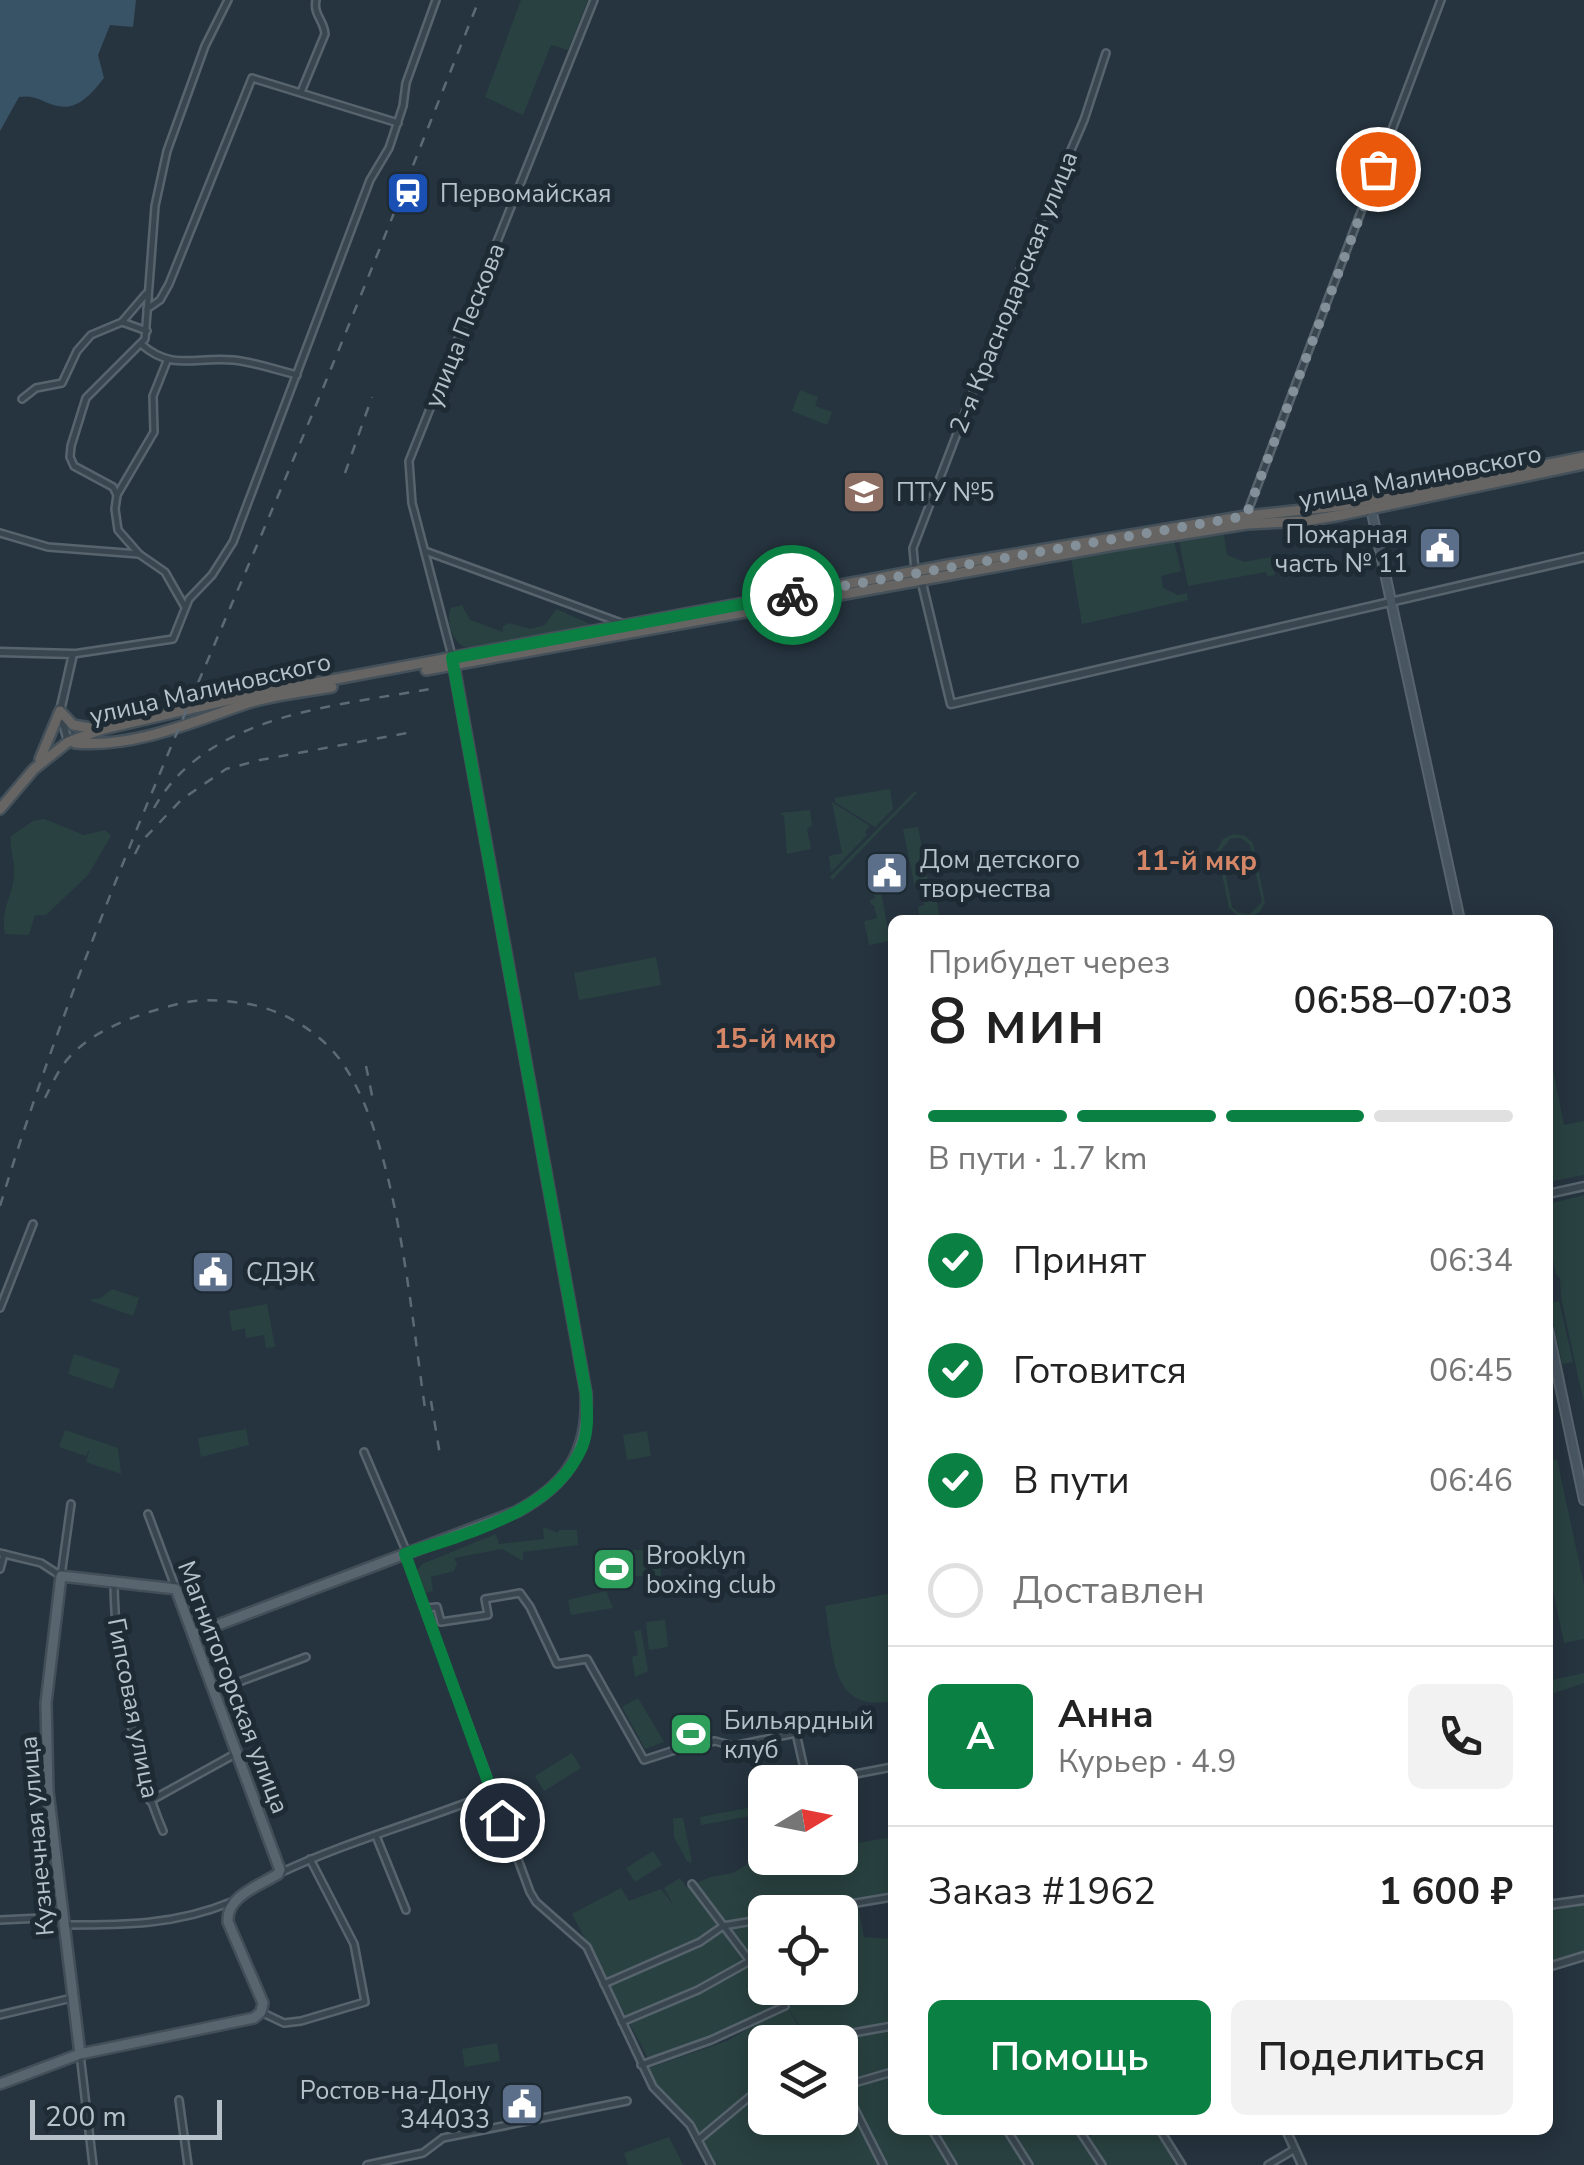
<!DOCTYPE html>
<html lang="ru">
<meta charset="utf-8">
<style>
:root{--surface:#fff;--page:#f2f2f2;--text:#222;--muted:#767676;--line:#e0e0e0;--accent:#0b8043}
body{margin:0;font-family:"Nunito Sans",sans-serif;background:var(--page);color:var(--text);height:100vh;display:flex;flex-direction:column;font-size:38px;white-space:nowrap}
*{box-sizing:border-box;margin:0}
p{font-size:32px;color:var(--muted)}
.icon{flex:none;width:55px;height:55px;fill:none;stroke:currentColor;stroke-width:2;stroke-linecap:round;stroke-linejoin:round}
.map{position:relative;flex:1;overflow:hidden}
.side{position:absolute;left:888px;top:915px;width:665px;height:1220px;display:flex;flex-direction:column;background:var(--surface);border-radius:15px;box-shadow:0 5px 25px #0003}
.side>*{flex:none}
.needle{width:65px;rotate:80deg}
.fabs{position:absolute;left:748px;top:1765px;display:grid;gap:20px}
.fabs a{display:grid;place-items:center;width:110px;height:110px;border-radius:15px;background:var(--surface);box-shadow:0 5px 25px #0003;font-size:50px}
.scale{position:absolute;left:30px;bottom:25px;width:192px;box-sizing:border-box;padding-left:10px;border:5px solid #b6c1ca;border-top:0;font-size:28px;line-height:35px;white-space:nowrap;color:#b6c1ca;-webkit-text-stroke:8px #1e2b34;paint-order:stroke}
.pin{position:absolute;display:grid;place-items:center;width:85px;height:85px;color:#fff;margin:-42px;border:5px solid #fff;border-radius:50%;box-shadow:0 2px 10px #0007}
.courier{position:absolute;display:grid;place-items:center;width:100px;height:100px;margin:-50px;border:8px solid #0b8043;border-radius:50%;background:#fff;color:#222;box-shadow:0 2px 12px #0007}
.summary em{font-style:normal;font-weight:600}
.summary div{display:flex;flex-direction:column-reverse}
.summary{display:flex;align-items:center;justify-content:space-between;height:170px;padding:0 40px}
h1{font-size:65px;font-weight:600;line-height:75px}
.bar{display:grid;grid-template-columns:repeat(4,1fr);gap:15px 10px;align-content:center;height:120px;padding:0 40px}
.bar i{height:12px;border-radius:8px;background:var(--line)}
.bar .selected{background:var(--accent)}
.bar p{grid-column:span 4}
.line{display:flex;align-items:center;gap:25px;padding:0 40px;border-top:2px solid var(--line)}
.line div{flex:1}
.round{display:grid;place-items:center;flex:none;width:105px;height:105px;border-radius:15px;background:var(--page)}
ol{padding:0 40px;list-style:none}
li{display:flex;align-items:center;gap:30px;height:110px}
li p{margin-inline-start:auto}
li .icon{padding:10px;border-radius:50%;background:var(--accent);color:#fff;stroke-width:4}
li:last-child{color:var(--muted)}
li i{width:55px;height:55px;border:5px solid var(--line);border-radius:50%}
.primary-button{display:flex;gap:20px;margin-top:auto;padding:20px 40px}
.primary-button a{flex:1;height:115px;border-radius:15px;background:var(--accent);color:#fff;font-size:40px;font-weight:600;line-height:115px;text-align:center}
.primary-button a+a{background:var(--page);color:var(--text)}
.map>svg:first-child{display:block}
</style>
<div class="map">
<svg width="1584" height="2165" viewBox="0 0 1584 2165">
<rect width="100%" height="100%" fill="#26343f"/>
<!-- green -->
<g fill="#294241" fill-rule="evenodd">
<path d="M521,0H588L568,50L551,45L523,115L485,97Z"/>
<path d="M800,390L818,397L815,406L832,412L827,425L792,411Z"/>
<path d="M1224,535L1227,555L1245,562L1271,557L1275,575L1267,576L1266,572L1188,586L1179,541Z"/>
<path d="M1174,541L1181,571L1161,576L1163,588L1178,595L1187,593L1188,600L1082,624L1071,558Z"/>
<path d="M462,605L470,620L503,632V626L509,623L530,629L545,625L556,609L590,624L586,628L466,648C453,642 445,622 451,608Z"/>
<path d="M890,789L893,809L875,827L835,802V798Z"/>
<path d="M915,791L917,793L832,880L830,877Z"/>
<path d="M832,802L870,826L865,832L867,835L831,872L829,856L842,853Z"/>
<path d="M810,810L812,826L807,828L811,849L787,854L784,816L779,813Z"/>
<path d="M44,819L84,835L105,830L111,836L88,875L46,915H35L29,935L5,934C1,906 11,902 14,877C16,862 9,850 11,836L33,821Z"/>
<path d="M918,827L928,881L933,880L940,920H920L918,907L924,905L921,887L915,888L903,829Z"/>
<path d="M1234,834L1245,836L1253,843L1265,902L1260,912L1250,917L1238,916L1229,908L1217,850L1223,839ZM1231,838H1241L1250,845L1262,902L1250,914L1239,913L1232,907L1221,850Z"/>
<path d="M877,870L890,941L869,945L864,921L877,918L874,905H871L870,900L875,898L867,872Z"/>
<path d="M656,957L661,985L579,1000L574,973Z"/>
<path d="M1548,1045L1564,1125L1584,1121V1175L1548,1182Z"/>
<path d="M1584,1195V1403L1561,1298L1560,1278L1556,1274L1548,1237V1204Z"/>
<path d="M112,1289L139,1298L133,1316L89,1300L101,1298Z"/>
<path d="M1559,1301L1573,1362L1562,1364L1549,1303Z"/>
<path d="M267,1304L275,1347L266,1348L264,1335L246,1338L245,1328L232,1331L229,1311Z"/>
<path d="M74,1354L120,1369L113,1389L68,1374Z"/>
<path d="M246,1429L249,1445L201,1457L198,1438Z"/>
<path d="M65,1430L118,1448L121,1474L86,1462L90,1448L86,1456L59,1447Z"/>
<path d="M647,1431L651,1456L627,1460L623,1435Z"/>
<path d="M1557,1459L1584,1585V1639L1564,1643L1548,1567V1461Z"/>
<path d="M543,1527L558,1533L559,1530H577L578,1545L523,1552V1561L502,1549L454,1558L457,1564L454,1571L431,1577L433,1591L426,1593L417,1571L422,1564L496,1534L499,1544L544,1539Z"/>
<path d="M650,1545H653L654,1561H660L661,1576H628L624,1550H646Z"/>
<path d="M606,1591L613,1608L571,1615L568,1600Z"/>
<path d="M892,1593V1701C829,1713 834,1652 825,1606Z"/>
<path d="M665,1620L668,1647L649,1650L646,1622Z"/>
<path d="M641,1630L648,1671L635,1677L632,1657L638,1655L634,1631Z"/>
<path d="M1584,1673V1683L1548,1695V1681Z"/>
<path d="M638,1698L664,1742L645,1749L622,1707Z"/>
<path d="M572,1753L581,1768L544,1791L535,1776Z"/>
<path d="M753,1807L755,1815L701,1825L700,1817Z"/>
<path d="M673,1818H683L692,1863L687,1861L674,1837Z"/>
<path d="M892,1837V1894L857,1902L864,1937L892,1939V2130H1078L1085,2140L1100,2130H1159L1180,2165H714C704,2145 694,2123 678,2107C665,2093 654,2086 646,2069L727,2041L782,2009L649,2060L572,1914L621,1888L629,1901L661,1889L674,1906L664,1888L680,1878L686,1887L711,1877L733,1873L751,1862L767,1858H840V1846ZM765,1912H840V1988H765ZM786,2006L812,2042H840V2118H765V2042H809Z"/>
<path d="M653,1851L662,1865L635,1882L626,1868Z"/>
<path d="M1584,1905V1954L1548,1964V1910Z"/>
<path d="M497,2043L500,2061L465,2067L462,2049Z"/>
<path d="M669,2137L683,2165H628L624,2153Z"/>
</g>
<!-- water -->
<path fill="#395366" d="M0,0H136L133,27L110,25L98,55L104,78C93,92 78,111 58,106C43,103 36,94 19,97L0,131Z"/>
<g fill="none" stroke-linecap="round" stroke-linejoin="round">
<!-- minor casing -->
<g stroke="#57646d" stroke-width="10">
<g id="minor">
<path d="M301,92L325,34C324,20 313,15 316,0"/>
<path d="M147,309L160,300L169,284L252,78L398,123"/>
<path d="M122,322L147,331"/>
<path d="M141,344C173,372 196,356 233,360C255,362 276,370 297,375"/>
<path d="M22,399L36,388L62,383L77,351L91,335L122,322L146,294"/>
<path d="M117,495L113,487L74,466L70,457L71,446L86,398L145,339L155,206L167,151L205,46L228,0"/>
<path d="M1246,516L1441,0"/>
<path d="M0,533L48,547L139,554L165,572L185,607"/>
<path d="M425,551L624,624"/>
<path d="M139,554L118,530L115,509L117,495L154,432L153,396L167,361"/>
<path d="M915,571L913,548L1026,254L1084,120L1106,53"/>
<path d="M73,654L173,639L189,599L212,575L233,542L370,180L389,148L403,106L406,83L436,0"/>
<path d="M452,656L412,503L409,461L594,0"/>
<path d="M0,1308L33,1224"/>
<path d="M364,1452L407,1553"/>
<path d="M148,1514L176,1589"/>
<path d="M0,1553L41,1563L61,1576L71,1504"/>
<path d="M405,1554L530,1892L536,1902L587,1947L653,2087L690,2125L711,2165"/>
<path d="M0,1569L4,1554"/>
<path d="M114,1584C115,1658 134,1763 163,1831"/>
<path d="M426,1608L437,1607L441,1622L488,1615L485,1599L520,1593L530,1607L557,1664L587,1659L644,1760L681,1748L715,1741L733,1746L796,1733L807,1782"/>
<path d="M215,1691L306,1657"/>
<path d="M814,1782L892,1767"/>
<path d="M150,1801L235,1754"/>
<path d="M376,1836L406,1910"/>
<path d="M280,1873C348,1841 422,1821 492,1793"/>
<path d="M803,1912L892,1897"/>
<path d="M0,1920L62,1917"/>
<path d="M66,1925C124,1925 176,1925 231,1902"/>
<path d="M604,1984L700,1942L723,1926L765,1919"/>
<path d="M261,2012L284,2023L301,2021L365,2002L354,1944L310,1859"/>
<path d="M0,2015L72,1998"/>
<path d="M622,2022L698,1990L750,1961L692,1884"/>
<path d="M816,2042L814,2040L892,2026"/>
<path d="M80,2054L93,2165"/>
<path d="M641,2065L711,2040L785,2006"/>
<path d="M840,2080L883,2165"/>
<path d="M844,2086L892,2072"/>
<path d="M179,2100L188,2165"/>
<path d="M932,2130L953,2165"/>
<path d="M1007,2130L1029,2165"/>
<path d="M1079,2130L1102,2165"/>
<path d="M1160,2130L1182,2165"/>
<path d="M698,2140L765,2084"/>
<path d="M367,2165L423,2153L443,2138L627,2101"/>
<path d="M1268,2165L1295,2149"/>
</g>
</g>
<!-- tertiary casing -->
<g stroke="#57646d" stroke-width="11">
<g id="tertiary">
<path d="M921,579L951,704L1584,557"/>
<path d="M0,652L73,654L60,711L68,742"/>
<path d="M1548,1194L1584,1186"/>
<path d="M1548,1905L1584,1900"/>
<path d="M1548,1967L1584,1956"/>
<path d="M1286,2130L1302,2165"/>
</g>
</g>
<!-- secondary casing -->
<g stroke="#57646d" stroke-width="12">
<g id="secondary">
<path d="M1370,504L1460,920"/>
<path d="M1548,1329L1584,1500"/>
</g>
</g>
<!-- primary casing -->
<g stroke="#434f58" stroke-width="14">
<g id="primary">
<path d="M194,1634L516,1512C567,1485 589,1451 586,1393L453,661"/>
<path d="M0,2084L80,2054L254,2018L261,2012L263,2003L228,1922C226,1896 259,1886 278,1874L280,1870L176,1589L61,1576L46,1703L48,1791L80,2054"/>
</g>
</g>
<!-- trunk casing -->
<g stroke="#44515a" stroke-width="14">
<g id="trunk">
<path d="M426,670L1115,545L1247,524L1305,521L1341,515L1584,464"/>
<path d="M75,743C134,748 193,722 248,703C274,695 304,692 332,687"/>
<path d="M40,759L60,711L73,725L96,729"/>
<path d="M0,809L34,769L68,742L103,729L250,695L948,565L1246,516L1339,506L1584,457"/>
</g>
</g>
<!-- minor -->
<use href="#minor" stroke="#3a464f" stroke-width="5"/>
<!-- tertiary -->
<use href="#tertiary" stroke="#3a464f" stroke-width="6"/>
<!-- secondary -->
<use href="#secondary" stroke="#485662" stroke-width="8"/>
<!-- primary -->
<use href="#primary" stroke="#58656f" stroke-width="9"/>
<!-- trunk -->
<use href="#trunk" stroke="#666563" stroke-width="9"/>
<!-- rail -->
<g stroke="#5c6a76" stroke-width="2.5" stroke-dasharray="10 10" stroke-linecap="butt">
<path d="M345,473L372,397"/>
<path d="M154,808C207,714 336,706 430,689"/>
<path d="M135,854L141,842L181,800L226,769L260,760L407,733"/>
<path d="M366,1066L374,1105"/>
<path d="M45,1098C50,1088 56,1075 63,1065C89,1029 141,1013 182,1003C204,998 227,1001 249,1004C285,1011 322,1033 343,1064C398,1144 411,1317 426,1415"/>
<path d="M0,1206C71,972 170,749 266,524C340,351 409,175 479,0"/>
<path d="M431,1401L440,1455"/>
</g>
</g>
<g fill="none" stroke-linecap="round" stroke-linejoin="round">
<!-- done -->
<path stroke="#849099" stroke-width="10" stroke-dasharray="0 18" d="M792,595L1246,516L1378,169"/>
<!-- route -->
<path stroke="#0b8043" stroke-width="12" d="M502,1820L405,1554C466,1533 554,1513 582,1447C589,1430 587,1411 586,1393L452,658L792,595"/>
</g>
<!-- icons -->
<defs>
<g id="station-square" transform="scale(2.25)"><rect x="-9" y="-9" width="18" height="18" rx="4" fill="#1a4fb4" stroke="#1e2b34"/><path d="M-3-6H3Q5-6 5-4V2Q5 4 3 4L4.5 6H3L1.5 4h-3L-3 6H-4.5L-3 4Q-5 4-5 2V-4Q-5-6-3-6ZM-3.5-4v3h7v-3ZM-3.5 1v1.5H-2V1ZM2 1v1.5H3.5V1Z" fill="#fff"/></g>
<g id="university-square" transform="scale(2.25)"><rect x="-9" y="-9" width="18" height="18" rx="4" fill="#8d6e63" stroke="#1e2b34"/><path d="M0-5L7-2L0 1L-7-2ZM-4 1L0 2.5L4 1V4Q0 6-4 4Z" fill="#fff"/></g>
<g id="civic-square" transform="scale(2.25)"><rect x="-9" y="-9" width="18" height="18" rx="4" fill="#5c6f8a" stroke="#1e2b34"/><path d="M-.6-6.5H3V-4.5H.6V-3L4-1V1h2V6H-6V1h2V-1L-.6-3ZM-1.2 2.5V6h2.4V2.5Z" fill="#fff"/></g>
<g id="stadium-square" transform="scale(2.25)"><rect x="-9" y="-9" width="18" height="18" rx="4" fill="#2e9e5b" stroke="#1e2b34"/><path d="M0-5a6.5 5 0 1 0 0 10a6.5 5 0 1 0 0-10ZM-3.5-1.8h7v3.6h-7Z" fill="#fff"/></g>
</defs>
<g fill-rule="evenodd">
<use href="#station-square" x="408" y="193"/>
<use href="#university-square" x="864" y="492"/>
<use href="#civic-square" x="1440" y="548"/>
<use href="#civic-square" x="887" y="873"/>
<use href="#civic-square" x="213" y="1272"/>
<use href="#stadium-square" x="614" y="1569"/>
<use href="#stadium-square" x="691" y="1734"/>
<use href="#civic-square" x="522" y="2104"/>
</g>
<g text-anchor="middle" stroke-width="10" stroke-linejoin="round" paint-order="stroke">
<!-- poi labels -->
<g font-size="25" fill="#b6c1ca" stroke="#1e2b34" text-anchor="start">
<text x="440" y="202">Первомайская</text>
<text x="896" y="501">ПТУ №5</text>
<text x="1408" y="543" text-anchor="end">Пожарная<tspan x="1408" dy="29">часть № 11</tspan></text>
<text x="920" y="868">Дом детского<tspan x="920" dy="29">творчества</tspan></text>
<text x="246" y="1281">СДЭК</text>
<text x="646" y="1564">Brooklyn<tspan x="646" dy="29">boxing club</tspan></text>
<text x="724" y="1729">Бильярдный<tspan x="724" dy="29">клуб</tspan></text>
<text x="490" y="2099" text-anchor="end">Ростов-на-Дону<tspan x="490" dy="29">344033</tspan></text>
</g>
<!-- street labels -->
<g font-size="25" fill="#b6c1ca" stroke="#1e2b34">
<text transform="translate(1013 292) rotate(-68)" y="9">2-я Краснодарская улица</text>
<text transform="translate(464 325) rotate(-68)" y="9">улица Пескова</text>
<text transform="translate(1420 476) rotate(-11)" y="9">улица Малиновского</text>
<text transform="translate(210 688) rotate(-13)" y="9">улица Малиновского</text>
<text transform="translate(234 1687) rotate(69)" y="9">Магнитогорская улица</text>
<text transform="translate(134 1708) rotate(79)" y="9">Гипсовая улица</text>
<text transform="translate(36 1836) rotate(-95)" y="9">Кузнечная улица</text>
</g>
<!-- neighbourhood labels -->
<g font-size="28" font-weight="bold" fill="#d48667" stroke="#1e2b34">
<text x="1196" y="870">11-й мкр</text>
<text x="775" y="1048">15-й мкр</text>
</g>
</g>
</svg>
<div class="fabs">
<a><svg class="needle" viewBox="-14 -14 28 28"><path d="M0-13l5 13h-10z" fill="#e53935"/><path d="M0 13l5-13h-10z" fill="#767676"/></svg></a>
<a><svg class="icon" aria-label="locate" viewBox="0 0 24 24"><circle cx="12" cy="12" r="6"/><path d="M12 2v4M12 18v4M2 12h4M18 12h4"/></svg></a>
<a><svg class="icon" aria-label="layers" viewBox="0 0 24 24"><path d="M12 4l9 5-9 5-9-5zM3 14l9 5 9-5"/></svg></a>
</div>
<div class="scale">200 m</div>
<div class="pin" style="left:1378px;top:169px;background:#ea580c"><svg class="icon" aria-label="bag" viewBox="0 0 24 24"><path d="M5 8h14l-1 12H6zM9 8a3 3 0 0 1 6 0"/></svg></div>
<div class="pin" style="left:502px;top:1820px;background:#1f2937"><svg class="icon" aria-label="home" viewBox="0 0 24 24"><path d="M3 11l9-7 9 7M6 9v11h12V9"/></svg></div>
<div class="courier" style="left:792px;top:595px"><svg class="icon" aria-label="bike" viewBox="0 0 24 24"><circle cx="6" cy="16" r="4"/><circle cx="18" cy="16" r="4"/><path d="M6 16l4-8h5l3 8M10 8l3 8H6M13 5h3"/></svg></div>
<section class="side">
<div class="summary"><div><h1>8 мин</h1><p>Прибудет через</p></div><em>06:58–07:03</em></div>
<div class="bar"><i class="selected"></i><i class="selected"></i><i class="selected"></i><i></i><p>В пути · 1.7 km</p></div>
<ol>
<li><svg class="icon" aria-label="check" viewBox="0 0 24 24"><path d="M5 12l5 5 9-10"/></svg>Принят<p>06:34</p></li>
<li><svg class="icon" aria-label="check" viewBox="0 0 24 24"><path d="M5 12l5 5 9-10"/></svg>Готовится<p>06:45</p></li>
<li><svg class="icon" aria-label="check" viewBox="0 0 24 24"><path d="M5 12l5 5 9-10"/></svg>В пути<p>06:46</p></li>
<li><i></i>Доставлен</li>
</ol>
<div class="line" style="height:180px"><b class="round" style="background:var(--accent);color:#fff">А</b><div><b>Анна</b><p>Курьер · 4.9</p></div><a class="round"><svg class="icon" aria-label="phone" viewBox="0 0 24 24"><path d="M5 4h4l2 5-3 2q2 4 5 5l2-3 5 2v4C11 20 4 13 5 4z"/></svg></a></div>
<div class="line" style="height:130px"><div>Заказ #1962</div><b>1 600 ₽</b></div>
<div class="primary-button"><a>Помощь</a><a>Поделиться</a></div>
</section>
</div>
